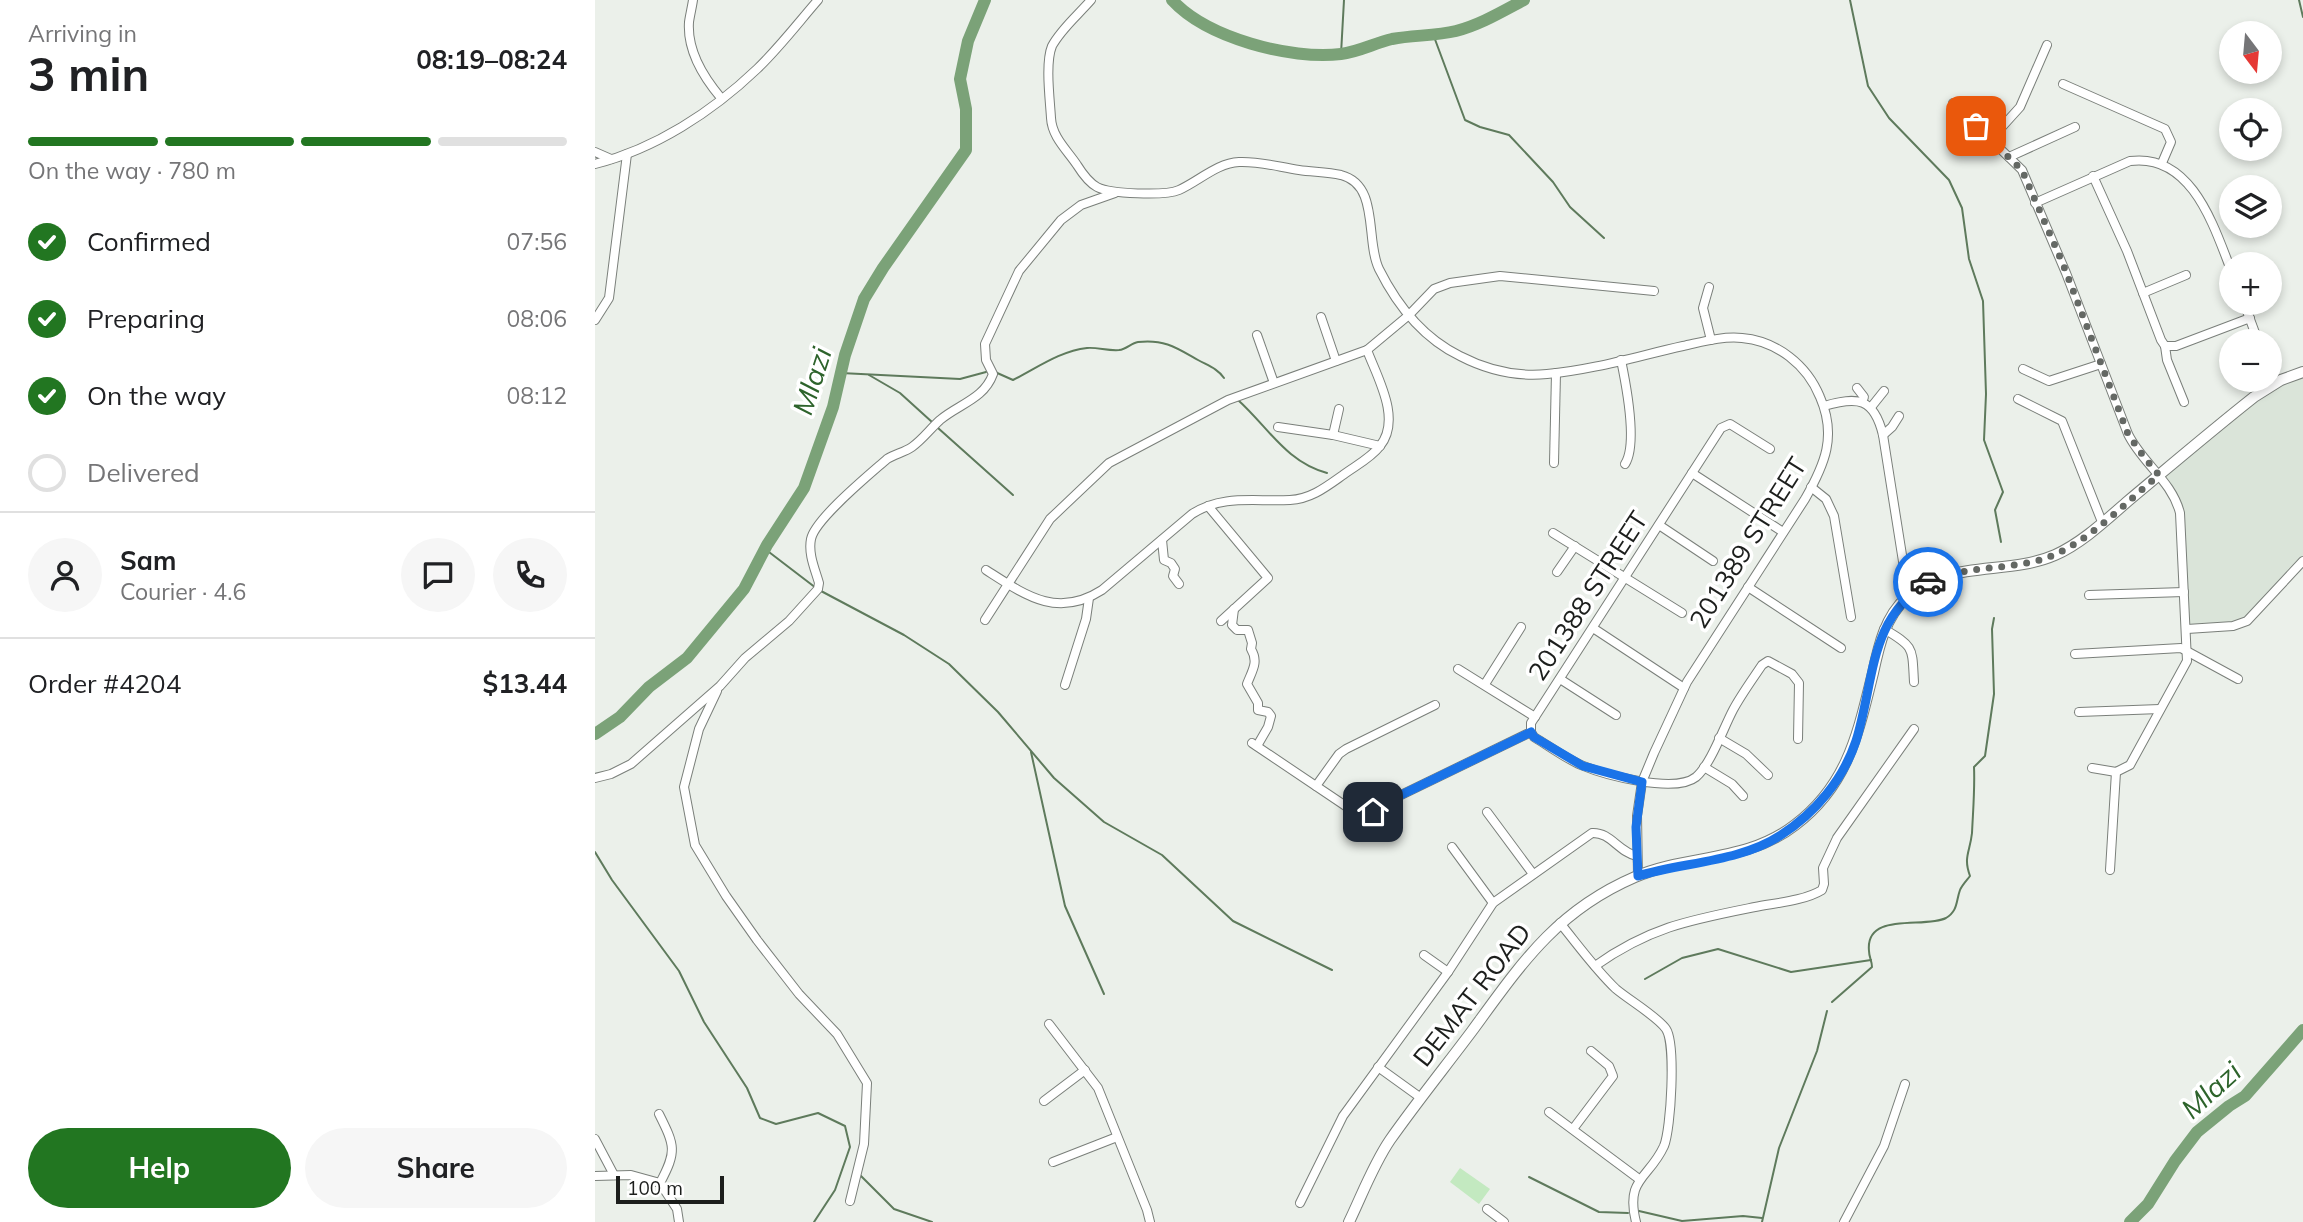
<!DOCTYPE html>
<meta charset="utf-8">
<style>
:root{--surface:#fff;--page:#f6f6f6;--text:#202124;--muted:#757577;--line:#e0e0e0;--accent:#227621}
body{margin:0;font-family:Mulish,sans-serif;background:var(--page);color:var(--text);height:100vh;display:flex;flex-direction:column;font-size:26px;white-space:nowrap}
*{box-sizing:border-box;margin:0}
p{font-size:23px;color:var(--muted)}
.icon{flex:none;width:38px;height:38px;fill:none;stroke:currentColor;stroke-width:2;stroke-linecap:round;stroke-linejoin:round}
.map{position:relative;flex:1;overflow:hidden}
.side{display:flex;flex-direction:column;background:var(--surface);width:595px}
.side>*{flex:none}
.needle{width:46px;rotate:164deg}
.fabs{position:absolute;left:1624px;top:21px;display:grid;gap:14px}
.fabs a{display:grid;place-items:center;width:63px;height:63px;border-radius:50%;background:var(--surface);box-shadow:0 4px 10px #0003;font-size:35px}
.scale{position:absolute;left:21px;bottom:18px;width:108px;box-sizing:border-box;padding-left:7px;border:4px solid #1c1e1c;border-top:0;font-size:19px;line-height:24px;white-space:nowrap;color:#1c1e1c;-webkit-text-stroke:5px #fff;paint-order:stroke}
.pin{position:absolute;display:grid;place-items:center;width:60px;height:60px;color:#fff;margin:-30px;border-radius:14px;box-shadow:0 4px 10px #0006}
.courier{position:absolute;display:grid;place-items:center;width:70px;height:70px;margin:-35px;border:5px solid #1a73e8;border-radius:50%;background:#fff;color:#222;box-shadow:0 2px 9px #0007}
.overview em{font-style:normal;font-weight:700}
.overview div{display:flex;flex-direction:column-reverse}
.overview{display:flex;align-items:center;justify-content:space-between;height:119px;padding:0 28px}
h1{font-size:46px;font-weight:700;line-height:52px}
.bar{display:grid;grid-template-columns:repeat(4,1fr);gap:10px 7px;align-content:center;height:84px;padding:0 28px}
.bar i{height:9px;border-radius:5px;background:var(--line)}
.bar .active{background:var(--accent)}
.bar p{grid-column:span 4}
.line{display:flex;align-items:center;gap:18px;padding:0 28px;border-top:2px solid var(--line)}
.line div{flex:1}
.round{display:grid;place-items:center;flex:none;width:74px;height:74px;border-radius:37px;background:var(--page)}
ol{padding:0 28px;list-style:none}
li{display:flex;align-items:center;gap:21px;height:77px}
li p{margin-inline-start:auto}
li .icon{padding:7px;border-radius:50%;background:var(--accent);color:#fff;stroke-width:4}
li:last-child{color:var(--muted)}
li i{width:38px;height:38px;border:4px solid var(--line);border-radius:50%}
.button{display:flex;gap:14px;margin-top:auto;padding:14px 28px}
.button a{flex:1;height:80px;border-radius:42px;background:var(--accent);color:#fff;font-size:28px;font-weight:700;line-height:80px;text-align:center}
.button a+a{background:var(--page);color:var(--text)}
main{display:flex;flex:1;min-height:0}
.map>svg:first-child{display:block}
</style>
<main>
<section class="side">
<div class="overview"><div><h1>3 min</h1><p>Arriving in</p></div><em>08:19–08:24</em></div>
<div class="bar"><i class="active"></i><i class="active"></i><i class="active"></i><i></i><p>On the way · 780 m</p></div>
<ol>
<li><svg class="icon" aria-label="check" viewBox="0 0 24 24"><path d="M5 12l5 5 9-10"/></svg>Confirmed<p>07:56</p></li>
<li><svg class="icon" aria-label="check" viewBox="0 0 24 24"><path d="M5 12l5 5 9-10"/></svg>Preparing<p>08:06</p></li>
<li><svg class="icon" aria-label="check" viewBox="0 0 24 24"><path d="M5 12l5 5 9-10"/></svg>On the way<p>08:12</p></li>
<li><i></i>Delivered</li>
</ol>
<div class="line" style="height:126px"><a class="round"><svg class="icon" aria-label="person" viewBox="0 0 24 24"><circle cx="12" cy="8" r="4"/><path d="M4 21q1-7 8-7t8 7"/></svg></a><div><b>Sam</b><p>Courier · 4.6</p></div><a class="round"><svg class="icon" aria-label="chat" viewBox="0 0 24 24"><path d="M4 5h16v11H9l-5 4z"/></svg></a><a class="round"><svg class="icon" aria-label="phone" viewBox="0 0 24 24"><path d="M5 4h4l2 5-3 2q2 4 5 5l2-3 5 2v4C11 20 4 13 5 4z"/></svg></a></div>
<div class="line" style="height:91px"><div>Order #4204</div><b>$13.44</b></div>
<div class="button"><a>Help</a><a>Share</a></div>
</section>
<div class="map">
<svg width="1708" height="1222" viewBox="0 0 1708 1222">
<rect width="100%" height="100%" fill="#ebf0ea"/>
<!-- built -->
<path fill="#dae4d9" d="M1708,372V560L1652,621L1593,629L1586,513L1564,475L1626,423Z"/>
<!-- pitch -->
<path fill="#c3e9c0" d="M865,1168L895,1189L884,1204L855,1182Z"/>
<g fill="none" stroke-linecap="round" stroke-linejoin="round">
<!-- stream -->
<g stroke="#5e7a5c" stroke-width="2">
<path d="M1255,0L1273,86L1294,118L1354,180L1367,208L1374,259L1388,301L1391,394L1389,440L1408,492L1400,510L1406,542"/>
<path d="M1704,0L1708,17"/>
<path d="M838,34L870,120L885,127L914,135L958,182L975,207L1009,238"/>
<path d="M746,54L749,0"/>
<path d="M400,372L418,380C442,368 465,351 492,348C502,347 513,351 524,350C532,349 536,343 543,342C570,339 582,348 603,360C614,366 623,369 629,378"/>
<path d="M246,373L365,379L391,372"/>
<path d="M274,375L305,393L337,422"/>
<path d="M643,400C673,427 691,462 732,473"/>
<path d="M343,428L418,495"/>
<path d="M170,549L221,588"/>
<path d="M226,591L309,635L354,664L403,712L459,778L509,822L567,855L638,921L737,970"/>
<path d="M436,752L470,906L509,994"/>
<path d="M0,852L17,880L84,971L109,1022L152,1088L165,1118L181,1124L223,1113L250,1126L255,1147L240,1190L219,1222"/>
<path d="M1050,979L1087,958L1123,949L1196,972L1276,960"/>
<path d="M1237,1002L1277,967C1277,961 1274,957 1274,951C1270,911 1330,929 1351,918C1363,911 1361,901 1365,890C1367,885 1372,880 1375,876C1368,857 1375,852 1377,833C1378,811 1380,789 1379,767L1390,756L1399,694L1397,629L1399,618"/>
<path d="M264,1174L299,1209L337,1222"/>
<path d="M934,1177L1004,1212L1033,1213"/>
<path d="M1044,1211L1087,1221L1148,1216L1167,1218"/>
<path d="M1167,1222L1184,1148L1222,1051L1232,1011"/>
</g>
<!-- river -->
<g stroke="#7ba278" stroke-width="12">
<path d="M577,0C612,38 695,60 746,54C763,52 780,43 797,39C818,35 840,36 861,31C885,25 908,11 929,0"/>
<path d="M0,734L25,717L54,687L92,658L149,589L172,545L209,488L238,407L250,355L269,299L288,268L371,150V109L365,79L373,41L390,0"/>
<path d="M1535,1222L1553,1204L1580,1161L1602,1132L1634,1106L1650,1096L1708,1030"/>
</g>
<!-- minor casing -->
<g stroke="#7a7f7a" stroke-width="10">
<g id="minor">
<path d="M98,0C97,7 95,15 94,22C92,50 109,78 126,98"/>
<path d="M496,0C483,15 466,29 457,46C450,63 455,100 456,118C457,137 472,150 482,165C487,173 493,182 502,187C515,194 570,196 584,190C604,181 622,163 644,162C664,161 684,167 704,170C717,172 732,172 746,175C785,185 770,240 784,269C802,305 828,338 865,356C892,370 921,377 952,374C998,370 1043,356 1088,346C1107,342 1127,336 1147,338C1182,341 1212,365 1225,397C1242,436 1230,464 1210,499L1092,682L1059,753L1047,782L1042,816L1043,875"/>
<path d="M1468,84L1570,129L1576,142L1567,163"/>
<path d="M1358,103L1427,170L1471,273L1533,434C1547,463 1577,481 1585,513L1592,661L1535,765L1521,772L1497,768"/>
<path d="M1396,139L1425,107L1452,45"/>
<path d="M0,152L16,159"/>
<path d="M1414,157L1480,127"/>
<path d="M0,164C60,149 117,112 162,69C184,48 203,23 223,0"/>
<path d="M1498,176L1532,251L1566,340L1570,346H1581L1655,318"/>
<path d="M1440,203L1535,161C1596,153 1618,224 1636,270"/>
<path d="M1114,287L1108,308L1116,340"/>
<path d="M1548,293L1591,275"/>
<path d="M1649,303L1663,341"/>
<path d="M726,317L741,361"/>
<path d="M0,320L14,298L32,154"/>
<path d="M662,335L679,383"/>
<path d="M1570,346L1572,360L1589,402"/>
<path d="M1026,360C1031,384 1043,444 1030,464"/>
<path d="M1428,369L1454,381L1506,364"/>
<path d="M1675,372L1680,383"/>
<path d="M1262,388L1269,397L1267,402"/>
<path d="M1423,399L1467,421L1507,522"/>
<path d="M1229,406C1263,396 1279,398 1288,435L1310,574"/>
<path d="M1277,406L1289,391"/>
<path d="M683,427L738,435L785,446"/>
<path d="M738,435L744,409"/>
<path d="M1288,435L1297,427L1304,416"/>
<path d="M1175,449L1135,424L1126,428L936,723V732L939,737C954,746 970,758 986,765C1010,775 1080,794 1101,777C1116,764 1128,729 1138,710C1146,695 1157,680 1167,665L1173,661L1197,674L1204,683L1203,739"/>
<path d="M959,463L961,373"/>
<path d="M1097,473L1188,532"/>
<path d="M1216,487L1231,499L1239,516L1256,617"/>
<path d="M613,506L673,578L626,621"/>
<path d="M1064,525L1118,561"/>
<path d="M958,533L1087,613"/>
<path d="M567,540L569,560L576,563L580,569L578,576L584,584"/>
<path d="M391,570C430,595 462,619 507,590L597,514C628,494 660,502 695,500C716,499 731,487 748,475C760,466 776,458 785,446C807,419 782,377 772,350"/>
<path d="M962,572L980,546"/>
<path d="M1153,587L1246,648"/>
<path d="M1494,595L1589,592"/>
<path d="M639,609L637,625L642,630H653L657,643L656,649C664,662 657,671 652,684L663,703V710L673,712L676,716L673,727L662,746"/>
<path d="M390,620L455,519L514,463L633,400L772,350L814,315L839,289L855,283L905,276L1059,291"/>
<path d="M998,628L1089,688"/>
<path d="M1289,629C1320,647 1317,648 1319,682"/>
<path d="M1592,629L1638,626L1652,621L1708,561"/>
<path d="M1480,654L1586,648L1643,679"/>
<path d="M863,669L940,717"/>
<path d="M965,679L1021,715"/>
<path d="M890,684L926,627"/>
<path d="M470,685L491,619L494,598"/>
<path d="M122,691L104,729L89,787L100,845L131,896L162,940L204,994L242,1034L272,1083L269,1144L255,1201"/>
<path d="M1484,712L1565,709"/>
<path d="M1124,738L1151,754L1173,775"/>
<path d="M657,743L764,815L769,816L806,795L936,732"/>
<path d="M1109,767L1137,784L1148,796"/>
<path d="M0,778L16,774L36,764L125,686L150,658L194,621L223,589L224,583C220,569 213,554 216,539C220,519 275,474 292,459C300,454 310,452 317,447C328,439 335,429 345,420C364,404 389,399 398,374L391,360L390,344L424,271L466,220L486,205L520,193"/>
<path d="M721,786L744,754L751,749L840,705"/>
<path d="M892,812L938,874"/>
<path d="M857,847L898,903"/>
<path d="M1515,870L1521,772"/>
<path d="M965,923C983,945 1000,969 1021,989C1034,1000 1063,1017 1071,1029C1081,1044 1076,1129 1069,1146C1054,1179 1030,1178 1041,1222"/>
<path d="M829,955L853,972"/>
<path d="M1000,966C1055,927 1095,920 1160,907C1180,903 1209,901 1227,890L1229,884L1228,868L1242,838L1319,729"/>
<path d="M454,1024L503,1088L552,1210L555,1222"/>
<path d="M783,1067L826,1098"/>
<path d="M449,1101L490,1070"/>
<path d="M954,1112L1044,1179"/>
<path d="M64,1114C80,1146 82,1151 65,1183"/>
<path d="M978,1129L1018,1076L1014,1066L996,1051"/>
<path d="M0,1139L19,1175"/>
<path d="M458,1162L522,1137"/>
<path d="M0,1176L36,1175L65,1183L82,1209L84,1222"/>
<path d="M705,1203L748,1116L853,972L898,903L997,833C1016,832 1023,852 1042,856"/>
<path d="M892,1209L909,1222"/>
<path d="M1249,1222L1289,1146L1310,1084"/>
</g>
</g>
<!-- tertiary casing -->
<g stroke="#7a7f7a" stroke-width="12">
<path id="tertiary" d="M754,1222C767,1195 778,1165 795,1140C821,1103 850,1067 877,1031C926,964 961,911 1040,877C1093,854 1151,863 1200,825C1253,785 1263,733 1278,673C1284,645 1290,617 1312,597C1353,559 1412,576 1460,555C1487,543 1511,520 1533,501C1575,466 1616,431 1659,397L1686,380L1708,372"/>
</g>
<!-- minor -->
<use href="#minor" stroke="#fff" stroke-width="8"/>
<!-- tertiary -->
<use href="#tertiary" stroke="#fff" stroke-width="10"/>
</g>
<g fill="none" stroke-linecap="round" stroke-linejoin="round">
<!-- done -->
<path stroke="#646864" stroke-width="7" stroke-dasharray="0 12.6" d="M1333,582C1368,566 1408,570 1445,560C1488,548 1530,503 1564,475L1549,457L1533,434L1468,264L1427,170L1381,126"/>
<!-- route -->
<path stroke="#1a73e8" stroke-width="9" d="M778,812L806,795L936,732L939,737L988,766L1047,782L1041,827L1043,876C1089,862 1145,862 1186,835C1220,813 1248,780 1261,741C1280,680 1273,619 1333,582"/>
</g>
<g text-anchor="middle" stroke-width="7" stroke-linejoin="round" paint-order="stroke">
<!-- street labels -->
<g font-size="26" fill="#1c1e1c" stroke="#fff">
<text transform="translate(1153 543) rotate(-58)" y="9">201389 STREET</text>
<text transform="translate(993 596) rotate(-57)" y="9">201388 STREET</text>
<text transform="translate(877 995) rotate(-52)" y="9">DEMAT ROAD</text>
</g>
<!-- water labels -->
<g font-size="28" font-style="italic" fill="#2d632b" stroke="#fff">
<text transform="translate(217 381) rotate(-72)" y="10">Mlazi</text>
<text transform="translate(1616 1090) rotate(-42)" y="10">Mlazi</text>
</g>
</g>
</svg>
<div class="fabs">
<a><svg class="needle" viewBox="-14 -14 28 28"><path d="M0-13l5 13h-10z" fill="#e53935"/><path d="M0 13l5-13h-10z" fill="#757577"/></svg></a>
<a><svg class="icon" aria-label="locate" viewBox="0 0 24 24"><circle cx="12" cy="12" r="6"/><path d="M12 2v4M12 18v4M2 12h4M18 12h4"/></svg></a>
<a><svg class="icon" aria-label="layers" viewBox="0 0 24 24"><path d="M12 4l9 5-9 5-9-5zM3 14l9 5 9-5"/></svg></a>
<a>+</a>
<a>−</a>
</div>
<div class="scale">100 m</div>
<div class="pin" style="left:1381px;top:126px;background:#ea580c"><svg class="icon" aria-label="bag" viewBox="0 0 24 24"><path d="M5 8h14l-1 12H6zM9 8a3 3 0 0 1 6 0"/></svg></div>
<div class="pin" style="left:778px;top:812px;background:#1f2937"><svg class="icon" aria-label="home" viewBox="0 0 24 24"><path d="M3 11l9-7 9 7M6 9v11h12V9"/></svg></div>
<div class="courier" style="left:1333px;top:582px"><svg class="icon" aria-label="car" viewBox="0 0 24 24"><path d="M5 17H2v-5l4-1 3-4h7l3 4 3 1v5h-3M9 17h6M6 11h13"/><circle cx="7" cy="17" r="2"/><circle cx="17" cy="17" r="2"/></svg></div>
</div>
</main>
